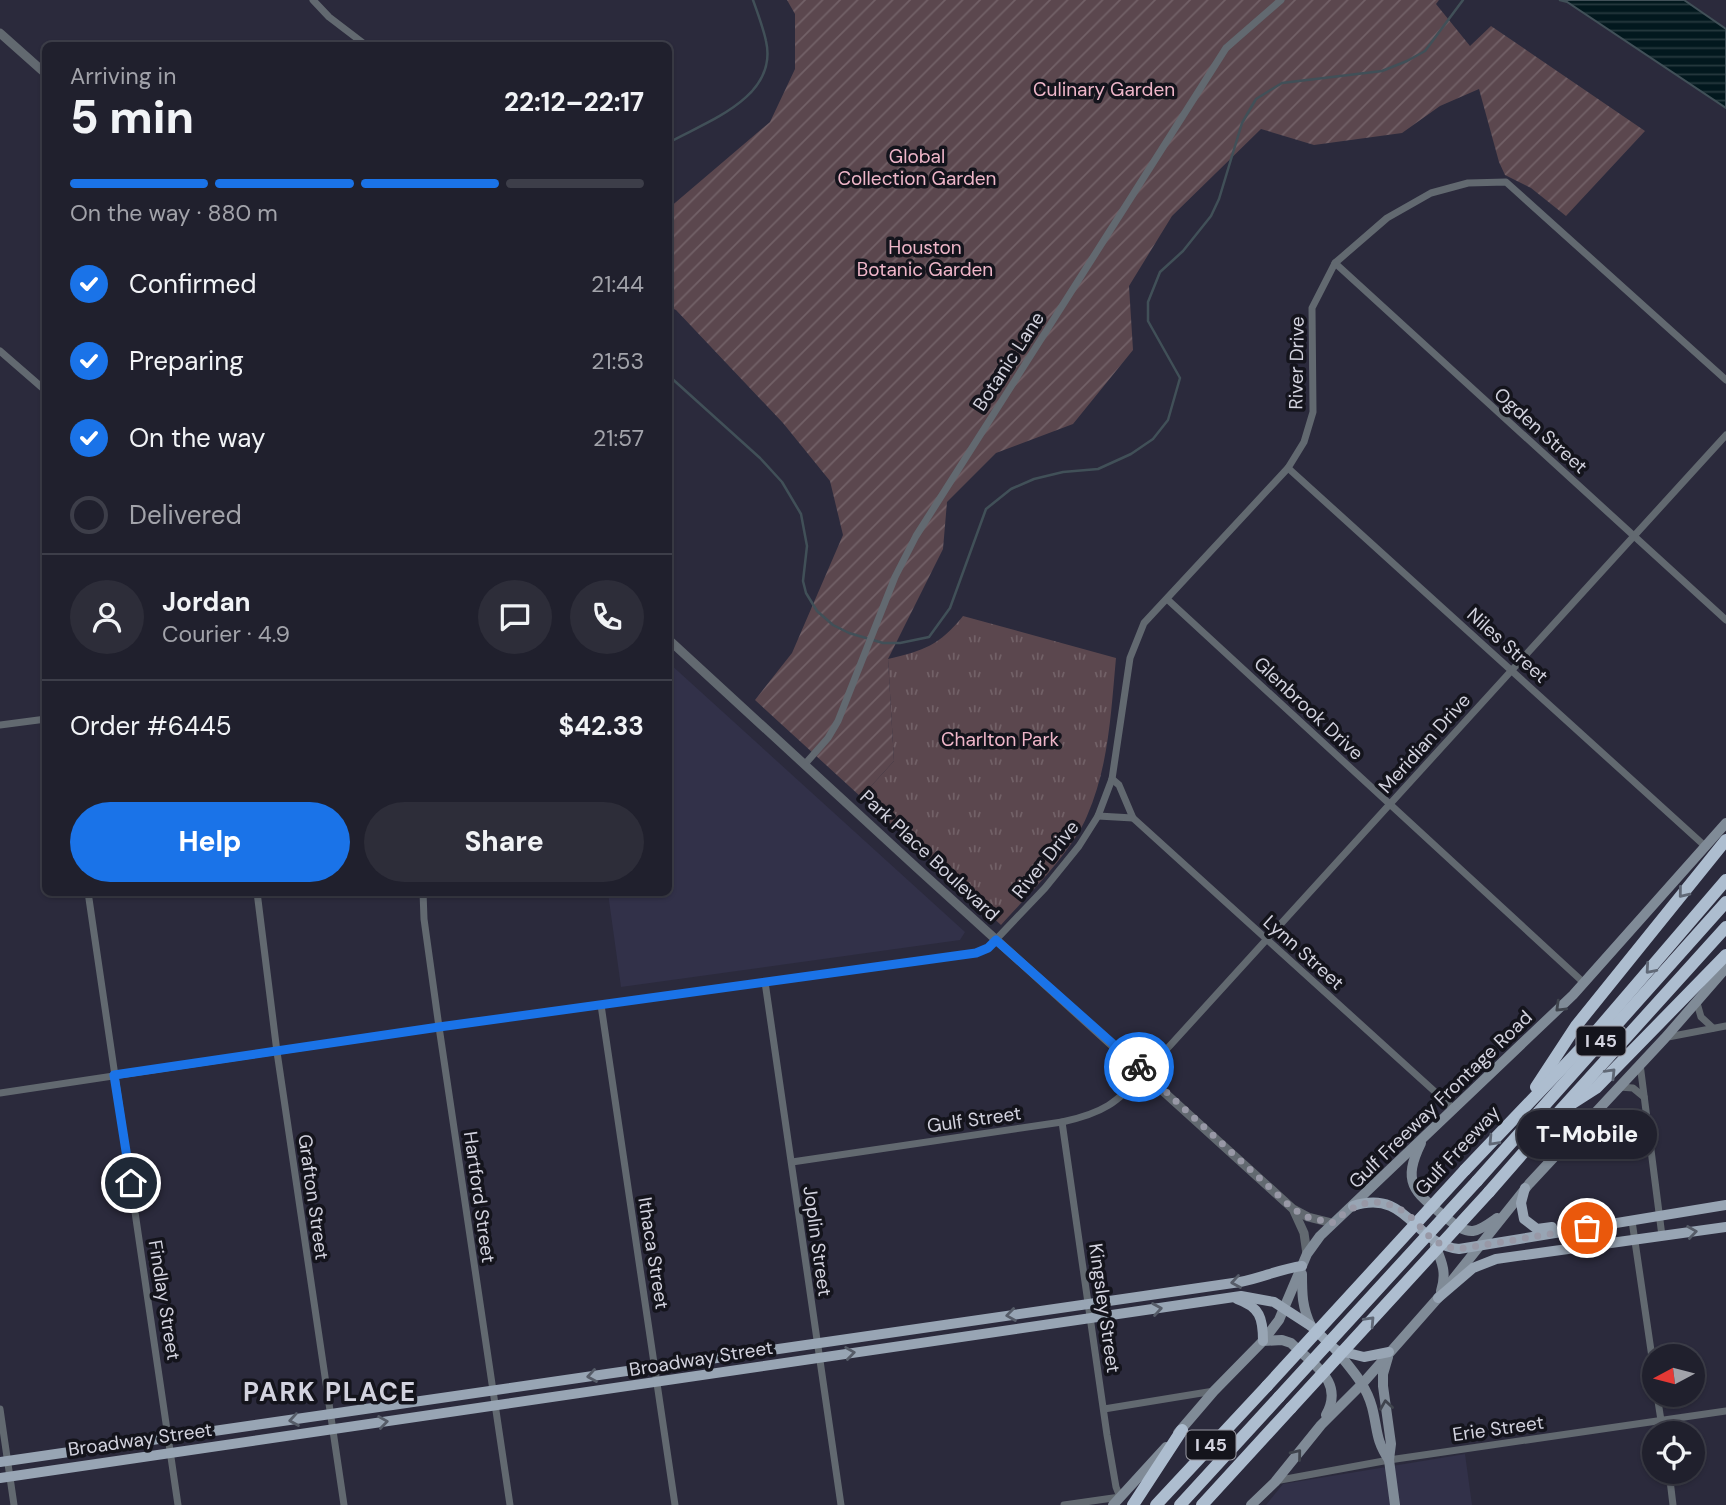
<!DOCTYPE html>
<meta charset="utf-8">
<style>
:root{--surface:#20202d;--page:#2d2d39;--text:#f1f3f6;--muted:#a2a3aa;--line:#3d3e49;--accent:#1a73e8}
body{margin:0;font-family:"DM Sans",sans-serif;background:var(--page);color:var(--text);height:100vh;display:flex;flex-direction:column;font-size:26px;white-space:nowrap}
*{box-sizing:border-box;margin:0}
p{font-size:23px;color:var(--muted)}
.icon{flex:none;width:38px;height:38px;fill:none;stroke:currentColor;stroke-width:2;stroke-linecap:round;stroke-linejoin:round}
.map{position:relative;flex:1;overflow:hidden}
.details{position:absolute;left:42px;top:42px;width:630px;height:854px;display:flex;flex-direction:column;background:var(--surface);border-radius:10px;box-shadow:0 2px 5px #0004,0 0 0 2px var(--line)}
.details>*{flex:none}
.needle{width:46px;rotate:263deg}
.controls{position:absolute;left:1642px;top:1344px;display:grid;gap:14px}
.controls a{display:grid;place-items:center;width:63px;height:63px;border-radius:50%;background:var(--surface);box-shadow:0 2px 5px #0004,0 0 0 2px var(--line);font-size:35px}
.pin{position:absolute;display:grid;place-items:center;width:60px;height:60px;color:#fff;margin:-30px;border:4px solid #fff;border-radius:50%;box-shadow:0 2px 7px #0007}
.courier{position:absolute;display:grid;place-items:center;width:70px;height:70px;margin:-35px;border:5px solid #1a73e8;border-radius:50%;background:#fff;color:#222;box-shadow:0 2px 9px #0007}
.bubble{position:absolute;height:49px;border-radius:24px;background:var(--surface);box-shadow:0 2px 5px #0004,0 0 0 2px var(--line);font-size:23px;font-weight:800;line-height:49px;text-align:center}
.overview em{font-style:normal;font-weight:800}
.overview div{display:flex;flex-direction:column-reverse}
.overview{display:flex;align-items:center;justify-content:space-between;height:119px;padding:0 28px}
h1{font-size:46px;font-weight:800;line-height:52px}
.bar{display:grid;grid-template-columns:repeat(4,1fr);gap:10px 7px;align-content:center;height:84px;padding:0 28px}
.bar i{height:9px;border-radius:5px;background:var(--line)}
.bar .on{background:var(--accent)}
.bar p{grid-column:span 4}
.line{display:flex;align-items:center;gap:18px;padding:0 28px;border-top:2px solid var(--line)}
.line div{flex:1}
.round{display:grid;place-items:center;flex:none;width:74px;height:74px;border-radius:37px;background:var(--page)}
ol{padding:0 28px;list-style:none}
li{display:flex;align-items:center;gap:21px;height:77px}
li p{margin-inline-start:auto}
li .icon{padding:7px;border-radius:50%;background:var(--accent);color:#fff;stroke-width:4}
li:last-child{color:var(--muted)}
li i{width:38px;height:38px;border:4px solid var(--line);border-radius:50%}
.action{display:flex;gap:14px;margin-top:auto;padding:14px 28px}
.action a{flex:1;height:80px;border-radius:42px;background:var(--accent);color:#fff;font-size:28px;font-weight:800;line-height:80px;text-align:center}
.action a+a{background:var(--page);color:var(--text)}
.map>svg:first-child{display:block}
</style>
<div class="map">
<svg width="1726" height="1505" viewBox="0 0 1726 1505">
<defs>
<pattern id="park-tufts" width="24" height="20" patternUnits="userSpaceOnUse" patternTransform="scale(1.75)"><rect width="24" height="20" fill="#5b474e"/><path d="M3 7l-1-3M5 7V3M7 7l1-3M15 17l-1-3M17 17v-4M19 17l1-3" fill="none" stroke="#726167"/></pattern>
<pattern id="garden-furrows" width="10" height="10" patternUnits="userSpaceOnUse" patternTransform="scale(1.75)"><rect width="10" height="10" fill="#5b474e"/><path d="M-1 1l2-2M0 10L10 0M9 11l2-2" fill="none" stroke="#726167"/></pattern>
<pattern id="water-rules" width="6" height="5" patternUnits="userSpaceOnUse" patternTransform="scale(1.75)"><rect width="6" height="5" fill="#02181e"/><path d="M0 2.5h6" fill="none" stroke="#26393e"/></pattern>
</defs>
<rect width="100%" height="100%" fill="#2b2a3c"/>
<!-- built -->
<g fill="#323149">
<path d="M669,663L965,932L960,940L621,987L608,893L668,892Z"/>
<path d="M1465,1454L1472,1505H1266L1283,1484Z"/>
</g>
<!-- park -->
<path fill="url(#park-tufts)" d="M963,616L1116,658C1111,711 1109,766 1087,816C1072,852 1028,895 1001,925L861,797L894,761L888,659C923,651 940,645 963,616Z"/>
<!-- garden -->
<path fill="url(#garden-furrows)" d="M787,0H1439L1436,4L1470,46L1491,26L1645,131L1566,216L1531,188L1505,175L1499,162L1479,89L1440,106L1402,133L1314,145L1261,129L1172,216L1129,286L1133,350L1073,424L996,453L947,502L943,549L888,659L894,761L861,797L755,700L792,653L843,535L830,481L783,423L676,310L669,307V208L770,122L795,69V14Z"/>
<!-- water -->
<path fill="url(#water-rules)" stroke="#415058" stroke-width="2" d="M1559,0H1684L1726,29V108L1567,2Z"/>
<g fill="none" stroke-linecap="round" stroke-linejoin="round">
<!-- stream -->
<g stroke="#415058" stroke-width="2.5">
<path d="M668,143C705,122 779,98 766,41C764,31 757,11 753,0"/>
<path d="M668,375L760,458L782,482L801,514L807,546L803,581L806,593L817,611L833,625L849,633L883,643H900L929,637L950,608L986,509L1011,489L1034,479L1063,472L1098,469L1131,454L1153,439L1168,420L1180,378L1148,321V302L1160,272L1183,251L1211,216L1219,199L1242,123L1256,99L1282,83L1382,71L1407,61L1425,51L1463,0"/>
</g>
<!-- minor -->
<g stroke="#626970" stroke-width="7">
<path d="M313,0L329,17L367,46"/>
<path d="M1335,263L1726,620"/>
<path d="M0,351L46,391"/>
<path d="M1288,468L1706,847"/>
<path d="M1167,599L1583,982"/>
<path d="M0,725L46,719"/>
<path d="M805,764L828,738L838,721L895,577L916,536L1226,48L1281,0"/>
<path d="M1112,779L1119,785L1133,818"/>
<path d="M1098,816L1133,818L1454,1109"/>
<path d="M88,892L178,1505"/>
<path d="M257,892L277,1052L344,1505"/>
<path d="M423,892L424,919L439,1027L510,1505"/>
<path d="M765,982L841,1505"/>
<path d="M1697,1003L1701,1017L1713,1028"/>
<path d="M601,1005L675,1505"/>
<path d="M1668,1037L1726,1026"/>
<path d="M1640,1064L1662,1236"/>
<path d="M1619,1087L1633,1088L1644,1097"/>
<path d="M0,1093L439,1027L976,953L988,948L1045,888L1079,846L1098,816L1112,779L1130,658L1144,623L1288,468L1304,442L1313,412L1312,308L1335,263L1387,218L1431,193L1468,183L1506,182L1726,380"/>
<path d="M1062,1122L1107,1435L1116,1487L1120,1497L1064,1505"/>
<path d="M792,1162L1062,1122C1104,1113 1116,1103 1145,1073L1726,435"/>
<path d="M1632,1221L1654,1371"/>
<path d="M1657,1395L1663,1433"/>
<path d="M0,1409L14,1505"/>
<path d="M1104,1409L1214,1391"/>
<path d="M1669,1472L1673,1505"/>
<path d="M1275,1481L1389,1460L1726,1411"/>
</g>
<!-- tertiary -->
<g stroke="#626970" stroke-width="9">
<path d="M0,33L46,74"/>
<path d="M668,639L917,868L1293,1209L1308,1217L1332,1223"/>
<path d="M1294,1211L1304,1233L1307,1254"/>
</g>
<!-- secondary -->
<g stroke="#808b97" stroke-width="10">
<path d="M1421,1143C1402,1182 1413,1191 1444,1216C1452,1222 1462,1232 1473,1231C1481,1230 1490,1223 1497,1218"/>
<path d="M1435,1245C1442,1262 1447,1273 1441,1291"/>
<path d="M1302,1274C1302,1294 1302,1307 1311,1326"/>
<path d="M1263,1341L1282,1340L1291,1343C1313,1365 1345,1381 1326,1415"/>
<path d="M1336,1350C1350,1368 1366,1384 1372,1407C1378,1430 1375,1439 1389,1460"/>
<path d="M1388,1357L1383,1374V1386L1391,1444L1389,1460L1395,1505"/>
<path d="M1178,1433L1214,1391L1263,1341L1279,1320L1307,1254L1320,1236L1573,995L1726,823"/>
<path d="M1113,1505L1166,1447"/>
<path d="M1251,1505L1275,1482L1321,1425L1363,1383L1438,1298L1529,1184L1665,1038L1726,968"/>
</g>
<!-- primary -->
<g stroke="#98a5b4" stroke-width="10">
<path d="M1525,1188L1521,1203L1524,1219L1537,1229L1552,1227"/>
<path d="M1353,1206C1408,1188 1413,1244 1459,1249L1726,1205"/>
<path d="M1438,1298L1473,1268L1496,1259L1726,1227"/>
<path d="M1237,1299C1260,1307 1263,1318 1263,1341"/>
<path d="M0,1462L1240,1282C1261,1278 1280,1269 1302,1266"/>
<path d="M0,1478L1241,1296L1274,1302L1311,1326L1336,1350L1364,1357L1389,1352"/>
</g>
<!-- motorway -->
<g stroke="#adbdcf" stroke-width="12">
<path d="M1536,1087L1576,1026L1726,840"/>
<path d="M1571,1104L1596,1088L1726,955"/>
<path d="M1465,1170L1587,1042L1726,880"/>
<path d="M1477,1181L1726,902"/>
<path d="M1489,1192L1557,1114L1726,927"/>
<path d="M1133,1505L1182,1430"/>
<path d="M1156,1505L1267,1386"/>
<path d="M1180,1505L1279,1397"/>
<path d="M1202,1505L1291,1408"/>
</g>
<!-- motorway-bridge -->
<g stroke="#adbdcf" stroke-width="12">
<path d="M1267,1386L1465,1170"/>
<path d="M1279,1397L1477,1181"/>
<path d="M1291,1408L1489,1192"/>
</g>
</g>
<!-- one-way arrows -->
<defs><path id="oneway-chevron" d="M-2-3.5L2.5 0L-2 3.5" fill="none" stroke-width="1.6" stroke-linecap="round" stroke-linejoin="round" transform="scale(1.75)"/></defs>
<g stroke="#606876">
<use href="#oneway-chevron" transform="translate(1683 893) rotate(129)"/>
<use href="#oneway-chevron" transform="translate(1650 969) rotate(131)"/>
<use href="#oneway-chevron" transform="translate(1611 1073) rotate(-46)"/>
<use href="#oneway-chevron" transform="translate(1493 1141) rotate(133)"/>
<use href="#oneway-chevron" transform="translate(1370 1321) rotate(-47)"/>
</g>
<g stroke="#3f444d">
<use href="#oneway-chevron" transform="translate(1560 1007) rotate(136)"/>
<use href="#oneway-chevron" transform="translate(1386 1405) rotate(-98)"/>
<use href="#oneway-chevron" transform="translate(1297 1454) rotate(-51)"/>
</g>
<g stroke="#565c68">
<use href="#oneway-chevron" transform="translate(1692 1232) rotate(-8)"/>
<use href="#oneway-chevron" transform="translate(1236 1282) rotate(171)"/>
<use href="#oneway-chevron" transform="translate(1157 1309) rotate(-9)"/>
<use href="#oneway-chevron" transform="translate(1011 1315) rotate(172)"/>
<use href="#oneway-chevron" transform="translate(850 1353) rotate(-8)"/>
<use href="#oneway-chevron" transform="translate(592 1376) rotate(171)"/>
<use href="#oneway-chevron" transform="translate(294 1420) rotate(171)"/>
<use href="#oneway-chevron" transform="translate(383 1422) rotate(-8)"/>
</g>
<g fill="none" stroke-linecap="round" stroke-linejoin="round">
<!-- done -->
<path stroke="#9898a6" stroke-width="7" stroke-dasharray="0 12.6" d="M1139,1067L1293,1209L1307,1217L1332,1223C1353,1205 1374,1194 1401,1210C1426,1225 1424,1244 1459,1249L1587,1228"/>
<!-- route -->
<path stroke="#1a73e8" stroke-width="9" d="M131,1183L114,1075L439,1027L976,953L988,948L996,940L1139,1067"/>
</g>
<g text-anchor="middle" stroke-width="7" stroke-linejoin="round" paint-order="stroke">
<!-- shield labels -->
<g fill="#14141c" stroke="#9a9aa4" stroke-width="2">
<rect x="1576.5" y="1026.5" width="49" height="29" rx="5"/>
<rect x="1186.5" y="1430.5" width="49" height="29" rx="5"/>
</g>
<g font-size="18" font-weight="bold" fill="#d3d3df">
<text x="1601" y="1047">I 45</text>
<text x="1211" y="1451">I 45</text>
</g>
<!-- park labels -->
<g font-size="19" fill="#efb6c9" stroke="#14141c">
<text x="1104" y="96">Culinary Garden</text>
<text x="917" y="163">Global<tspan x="917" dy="22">Collection Garden</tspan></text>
<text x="925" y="254">Houston<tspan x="925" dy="22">Botanic Garden</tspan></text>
<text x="1000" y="746">Charlton Park</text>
</g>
<!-- street labels -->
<g font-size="19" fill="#d3d3df" stroke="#14141c">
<text transform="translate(1008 361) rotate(-57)" y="7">Botanic Lane</text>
<text transform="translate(1296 363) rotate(-89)" y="7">River Drive</text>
<text transform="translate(1541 430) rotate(42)" y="7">Ogden Street</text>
<text transform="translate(1508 645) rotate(42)" y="7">Niles Street</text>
<text transform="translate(1309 708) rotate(43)" y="7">Glenbrook Drive</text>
<text transform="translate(1424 743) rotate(-48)" y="7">Meridian Drive</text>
<text transform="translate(930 855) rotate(43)" y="7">Park Place Boulevard</text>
<text transform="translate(1045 859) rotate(-51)" y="7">River Drive</text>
<text transform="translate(1304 952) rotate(42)" y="7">Lynn Street</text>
<text transform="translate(1440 1099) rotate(-44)" y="7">Gulf Freeway Frontage Road</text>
<text transform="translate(974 1119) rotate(-8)" y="7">Gulf Street</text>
<text transform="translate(1457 1150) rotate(-47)" y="7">Gulf Freeway</text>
<text transform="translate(314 1197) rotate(82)" y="7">Grafton Street</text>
<text transform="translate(480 1197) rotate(82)" y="7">Hartford Street</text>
<text transform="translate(818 1241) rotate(82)" y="7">Joplin Street</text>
<text transform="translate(654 1253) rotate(81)" y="7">Ithaca Street</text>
<text transform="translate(165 1300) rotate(81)" y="7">Findlay Street</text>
<text transform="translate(1105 1308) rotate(82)" y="7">Kingsley Street</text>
<text transform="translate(701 1358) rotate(-9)" y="7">Broadway Street</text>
<text transform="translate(1498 1428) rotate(-8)" y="7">Erie Street</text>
<text transform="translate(140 1439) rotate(-8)" y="7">Broadway Street</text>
</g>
<!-- district labels -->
<g font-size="26" font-weight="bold" letter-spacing="2" fill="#d3d3df" stroke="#14141c">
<text x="330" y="1401">PARK PLACE</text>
</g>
</g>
</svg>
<div class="controls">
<a><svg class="needle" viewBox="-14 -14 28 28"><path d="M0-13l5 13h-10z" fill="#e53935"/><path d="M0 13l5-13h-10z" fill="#a2a3aa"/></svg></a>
<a><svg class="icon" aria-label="locate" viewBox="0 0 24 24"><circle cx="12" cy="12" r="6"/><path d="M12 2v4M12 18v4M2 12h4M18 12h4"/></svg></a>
</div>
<div class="pin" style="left:1587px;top:1228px;background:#ea580c"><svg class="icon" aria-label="bag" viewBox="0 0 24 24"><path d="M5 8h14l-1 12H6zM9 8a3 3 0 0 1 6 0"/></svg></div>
<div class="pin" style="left:131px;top:1183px;background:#1f2937"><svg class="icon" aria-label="home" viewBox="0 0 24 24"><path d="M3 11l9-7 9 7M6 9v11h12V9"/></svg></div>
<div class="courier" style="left:1139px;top:1067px"><svg class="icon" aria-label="bike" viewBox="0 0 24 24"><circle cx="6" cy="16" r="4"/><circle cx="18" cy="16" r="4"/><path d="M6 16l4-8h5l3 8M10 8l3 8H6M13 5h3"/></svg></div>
<div class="bubble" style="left:1517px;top:1110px;width:140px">T-Mobile</div>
<section class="details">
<div class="overview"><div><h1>5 min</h1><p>Arriving in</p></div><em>22:12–22:17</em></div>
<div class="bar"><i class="on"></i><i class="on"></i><i class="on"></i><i></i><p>On the way · 880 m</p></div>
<ol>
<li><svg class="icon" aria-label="check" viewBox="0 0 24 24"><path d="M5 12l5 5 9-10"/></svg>Confirmed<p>21:44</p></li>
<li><svg class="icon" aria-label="check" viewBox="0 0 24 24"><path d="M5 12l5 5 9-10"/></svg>Preparing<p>21:53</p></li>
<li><svg class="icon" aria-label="check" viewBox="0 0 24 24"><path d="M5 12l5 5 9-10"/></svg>On the way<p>21:57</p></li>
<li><i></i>Delivered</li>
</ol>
<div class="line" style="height:126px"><a class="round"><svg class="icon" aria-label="person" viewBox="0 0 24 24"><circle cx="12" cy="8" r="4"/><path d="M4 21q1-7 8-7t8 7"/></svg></a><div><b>Jordan</b><p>Courier · 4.9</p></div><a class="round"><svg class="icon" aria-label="chat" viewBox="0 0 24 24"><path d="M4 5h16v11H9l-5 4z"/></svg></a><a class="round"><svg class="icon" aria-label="phone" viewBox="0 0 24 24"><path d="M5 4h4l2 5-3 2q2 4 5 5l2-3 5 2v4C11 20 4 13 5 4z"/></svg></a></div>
<div class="line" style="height:91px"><div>Order #6445</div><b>$42.33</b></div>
<div class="action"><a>Help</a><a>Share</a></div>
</section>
</div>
